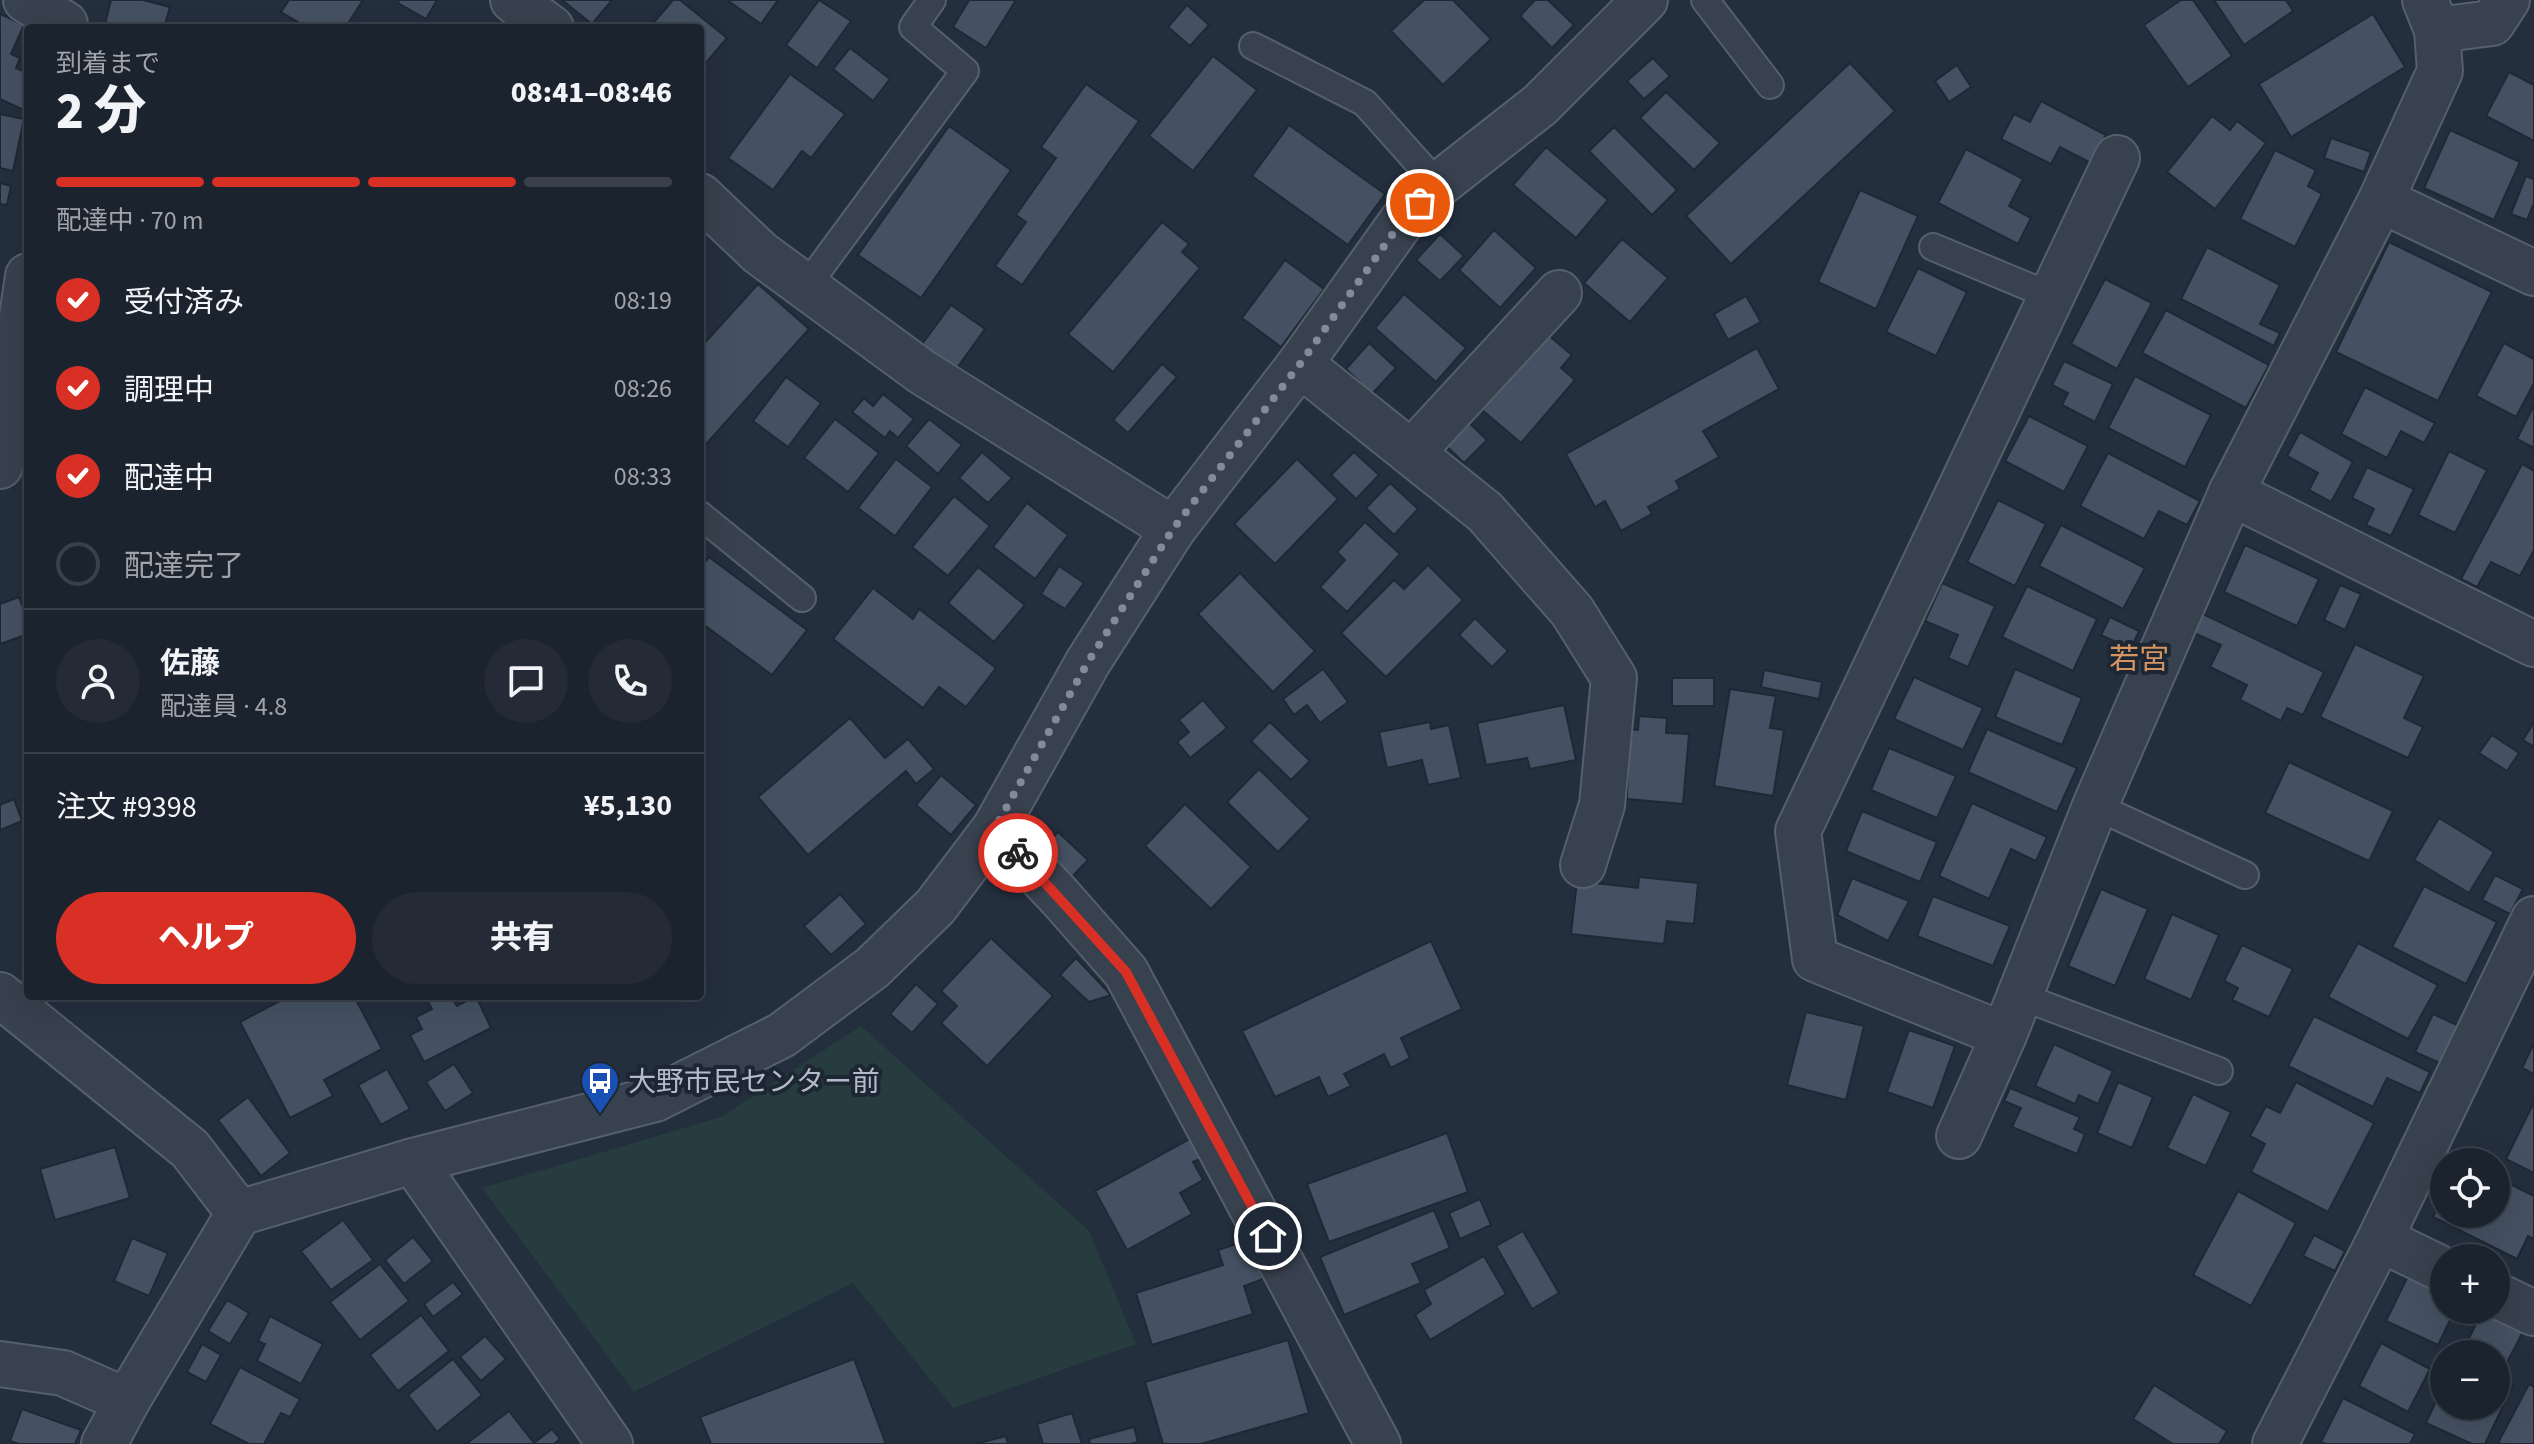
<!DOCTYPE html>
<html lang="ja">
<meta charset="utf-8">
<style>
:root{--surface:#1b232e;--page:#242b36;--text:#f1f3f6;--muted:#a0a4aa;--line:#39404a;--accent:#d93025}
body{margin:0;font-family:"Source Sans 3","Noto Sans JP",sans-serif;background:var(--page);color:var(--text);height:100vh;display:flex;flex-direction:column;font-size:30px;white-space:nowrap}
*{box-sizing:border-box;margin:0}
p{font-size:26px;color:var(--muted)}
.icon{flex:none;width:44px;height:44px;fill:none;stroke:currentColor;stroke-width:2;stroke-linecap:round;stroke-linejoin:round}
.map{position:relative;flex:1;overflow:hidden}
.details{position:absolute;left:24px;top:24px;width:680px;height:976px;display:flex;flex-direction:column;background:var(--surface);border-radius:8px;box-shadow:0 8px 32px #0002,0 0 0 2px var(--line)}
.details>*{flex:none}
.fabs{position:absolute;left:2430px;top:1148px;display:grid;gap:16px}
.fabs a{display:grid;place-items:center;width:80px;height:80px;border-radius:50%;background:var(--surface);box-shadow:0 8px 32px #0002,0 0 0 2px var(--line);font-size:40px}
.pin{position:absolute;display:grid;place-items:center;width:68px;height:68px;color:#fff;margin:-34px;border:4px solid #fff;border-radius:50%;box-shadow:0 2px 8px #0007}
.courier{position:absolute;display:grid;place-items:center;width:80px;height:80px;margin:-40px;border:6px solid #d93025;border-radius:50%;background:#fff;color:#222;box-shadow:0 2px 10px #0007}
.head em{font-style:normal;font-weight:800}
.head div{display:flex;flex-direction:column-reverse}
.head{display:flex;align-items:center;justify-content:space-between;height:136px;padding:0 32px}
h1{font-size:52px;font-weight:800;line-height:60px}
.bar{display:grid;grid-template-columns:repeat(4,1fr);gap:12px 8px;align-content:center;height:96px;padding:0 32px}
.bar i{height:10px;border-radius:6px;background:var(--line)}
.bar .on{background:var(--accent)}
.bar p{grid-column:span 4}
.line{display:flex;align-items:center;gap:20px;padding:0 32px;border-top:2px solid var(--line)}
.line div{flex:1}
.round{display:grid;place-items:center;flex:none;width:84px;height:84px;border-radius:42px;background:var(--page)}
ol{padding:0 32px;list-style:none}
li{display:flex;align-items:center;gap:24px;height:88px}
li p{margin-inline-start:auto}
li .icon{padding:8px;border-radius:50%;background:var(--accent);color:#fff;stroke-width:4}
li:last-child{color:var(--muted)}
li i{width:44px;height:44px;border:4px solid var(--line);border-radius:50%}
.primary-button{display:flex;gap:16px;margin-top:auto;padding:16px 32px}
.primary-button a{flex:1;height:92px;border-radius:48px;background:var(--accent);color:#fff;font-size:32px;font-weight:800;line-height:92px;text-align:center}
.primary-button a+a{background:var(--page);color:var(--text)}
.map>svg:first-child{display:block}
</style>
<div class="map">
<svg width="2534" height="1444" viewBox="0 0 2534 1444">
<rect width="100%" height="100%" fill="#242f3e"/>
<!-- green -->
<path fill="#263c3f" d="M861,1026L1089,1231L1136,1344L953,1408L853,1283L634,1392L482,1188L721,1117Z"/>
<!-- building -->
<g fill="#455162" stroke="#1f2835" stroke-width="2">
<path d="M111,0H143L170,7L164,28H104Z"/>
<path d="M289,0H363L345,28L336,24L333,28H308L281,12Z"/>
<path d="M399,0H437L426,19L398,3Z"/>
<path d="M562,0H612L592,24Z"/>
<path d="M673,0H680L727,38L700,70V28H649Z"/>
<path d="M727,0H778L761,24Z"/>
<path d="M819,0L851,21L817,68L786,45Z"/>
<path d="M969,0H1016L986,48L953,27Z"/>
<path d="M1424,0H1453L1491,39L1443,85L1391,31Z"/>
<path d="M1535,0H1548L1574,25L1552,48L1520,16Z"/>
<path d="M2181,0H2193L2232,56L2188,87L2144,25Z"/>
<path d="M2214,0H2286L2293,11L2244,45Z"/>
<path d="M1187,5L1209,25L1190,46L1168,27Z"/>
<path d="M0,14L24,25L11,54L20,58L16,68L28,73V112L0,99Z"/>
<path d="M2373,14L2405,67L2291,137L2259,84Z"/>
<path d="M850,48L890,79L873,101L833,69Z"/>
<path d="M1213,56L1257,90L1193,171L1149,136Z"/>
<path d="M1653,58L1670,76L1644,99L1627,81Z"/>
<path d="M1850,63L1895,111L1731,264L1686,216Z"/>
<path d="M1957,65L1971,87L1949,102L1935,81Z"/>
<path d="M2509,72L2534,85V141L2486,116Z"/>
<path d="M790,74L845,114L811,158L802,151L773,190L728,158Z"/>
<path d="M1086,84L1139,121L1022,285L995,266L1026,222L1016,215L1056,158L1041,147Z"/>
<path d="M1666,92L1720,143L1694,170L1640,118Z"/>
<path d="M2041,101L2106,135L2091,163L2060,147L2051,164L2001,139L2014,114L2030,122Z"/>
<path d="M0,114L24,119L13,171L0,168Z"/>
<path d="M2212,116L2230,130L2237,121L2266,143L2215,209L2167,172Z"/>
<path d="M1289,125L1385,194L1348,245L1252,176Z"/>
<path d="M949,126L1011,170L921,298L858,255Z"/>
<path d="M1614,127L1677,190L1652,215L1589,151Z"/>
<path d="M2450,130L2520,162L2494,220L2424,188Z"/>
<path d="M2331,138L2371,152L2364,172L2324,158Z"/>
<path d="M1546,147L1608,200L1576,238L1513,185Z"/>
<path d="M1966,149L2023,179L2009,206L2031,218L2018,244L1938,203Z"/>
<path d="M2275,150L2316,170L2308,186L2322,194L2295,247L2240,219Z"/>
<path d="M2526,176L2534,179V203L2527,220L2511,214Z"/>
<path d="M0,183L11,186L7,205L0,204Z"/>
<path d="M1860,190L1918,216L1876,309L1818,282Z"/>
<path d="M1162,222L1189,244L1182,252L1200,268L1113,372L1068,334Z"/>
<path d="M1494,230L1536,268L1500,308L1459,270Z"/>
<path d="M1440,234L1464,256L1440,281L1416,260Z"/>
<path d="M1622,239L1668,278L1630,322L1584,283Z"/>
<path d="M2389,242L2492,292L2438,401L2336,352Z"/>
<path d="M2207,247L2280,285L2260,324L2280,333L2274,346L2181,299Z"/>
<path d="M1285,260L1324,289L1281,347L1242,318Z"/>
<path d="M1918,268L1967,292L1936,356L1886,332Z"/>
<path d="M2105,279L2152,303L2117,369L2071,344Z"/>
<path d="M758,284L809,329L700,451V348Z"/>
<path d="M1404,294L1466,348L1436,382L1375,328Z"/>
<path d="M1746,296L1761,322L1728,340L1714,314Z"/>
<path d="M951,305L985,329L954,372L920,347Z"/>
<path d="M2166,310L2269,365L2246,408L2142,353Z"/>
<path d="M1547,334L1572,355L1561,368L1575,380L1521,443L1481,409Z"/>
<path d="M1369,343L1396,368L1372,394L1346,369Z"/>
<path d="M2504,343L2534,359V383L2516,417L2476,396Z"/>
<path d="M1757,348L1779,389L1703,431L1719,457L1676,481L1680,489L1648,507L1652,514L1621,531L1605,501L1595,507L1566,454Z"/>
<path d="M2064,361L2113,384L2095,422L2062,405L2068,393L2052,385Z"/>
<path d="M1162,364L1177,377L1128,433L1113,420Z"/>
<path d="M2135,376L2211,415L2185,467L2108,428Z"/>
<path d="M786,377L821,403L788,447L753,421Z"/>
<path d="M2365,387L2435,423L2424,443L2401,431L2387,458L2341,434Z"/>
<path d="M883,394L914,419L898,438L890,431L885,438L852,412L864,398L873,406Z"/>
<path d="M2534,405V448L2517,439Z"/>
<path d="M1462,416L1487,440L1464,463L1439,439Z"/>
<path d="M2029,416L2088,446L2064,492L2005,461Z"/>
<path d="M835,419L879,453L848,492L804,458Z"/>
<path d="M929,419L962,445L938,474L906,446Z"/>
<path d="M2300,432L2353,462L2331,502L2309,490L2318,473L2287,456Z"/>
<path d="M2449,451L2487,470L2455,533L2418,515Z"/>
<path d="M982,452L1012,478L988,503L959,478Z"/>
<path d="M1354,452L1379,475L1356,499L1331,475Z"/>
<path d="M2108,453L2200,501L2187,525L2159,511L2144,539L2080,506Z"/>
<path d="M896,459L932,487L895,536L858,508Z"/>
<path d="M1297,459L1338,499L1275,564L1234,524Z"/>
<path d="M2522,464L2534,471V550L2520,576L2491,562L2477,587L2461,579Z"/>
<path d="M2367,467L2414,489L2391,536L2366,525L2374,509L2352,498Z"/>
<path d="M1390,483L1418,509L1394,535L1366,508Z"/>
<path d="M954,496L990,526L948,576L912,547Z"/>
<path d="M1998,500L2046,524L2015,586L1967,562Z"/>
<path d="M1027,503L1068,535L1035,579L993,547Z"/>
<path d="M1365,522L1400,554L1347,612L1320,587L1345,560L1337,552Z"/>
<path d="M2061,525L2145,568L2123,609L2039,566Z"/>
<path d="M2245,545L2319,579L2297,626L2224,592Z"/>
<path d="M709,557L807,630L772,675L700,622V568Z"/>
<path d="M1428,565L1463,600L1386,677L1341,633L1394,580L1404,589Z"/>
<path d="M1059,566L1084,583L1065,609L1041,594Z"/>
<path d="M978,567L1025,605L994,642L948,603Z"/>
<path d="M1240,573L1315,651L1273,692L1198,614Z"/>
<path d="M1942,583L1995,606L1968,667L1948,658L1958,635L1925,621Z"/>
<path d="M2340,585L2361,594L2345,630L2324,620Z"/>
<path d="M2027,586L2097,619L2073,671L2002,637Z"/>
<path d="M873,588L913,619L919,609L996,668L966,707L939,687L923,708L833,639Z"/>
<path d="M19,597L23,607L28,605V634L0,644V604Z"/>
<path d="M2203,614L2324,672L2303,715L2287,708L2281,721L2240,700L2247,685L2210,667L2221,645L2194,633Z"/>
<path d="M2110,617L2139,631L2131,649L2101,635Z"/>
<path d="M1475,618L1508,651L1492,667L1459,635Z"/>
<path d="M2355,644L2424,676L2404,718L2423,727L2408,758L2320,717Z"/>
<path d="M1323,669L1348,702L1320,723L1307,705L1294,715L1283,699Z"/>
<path d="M2015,669L2082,698L2062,745L1995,717Z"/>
<path d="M1764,670L1822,682L1819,699L1761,687Z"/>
<path d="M1914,677L1983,708L1963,750L1894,719Z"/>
<rect x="1672" y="678" width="42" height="28"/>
<path d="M1730,689L1776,696L1770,728L1784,730L1773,796L1714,786Z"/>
<path d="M1203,700L1227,728L1190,758L1177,742L1189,732L1179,720Z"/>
<path d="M1564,705L1576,760L1530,769L1527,758L1486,765L1477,723Z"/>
<path d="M1639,716L1667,718L1666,733L1689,734L1683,804L1627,799L1629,729L1638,730Z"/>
<path d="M850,718L885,758L908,739L934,769L916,784L906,771L808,855L758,797Z"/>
<path d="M1270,722L1310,761L1291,780L1251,741Z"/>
<path d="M1430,722L1431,729L1449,725L1461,778L1428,785L1422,760L1387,768L1379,732Z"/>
<path d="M2534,722V747L2523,740Z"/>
<path d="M1987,729L2077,768L2057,812L1968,772Z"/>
<path d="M2492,735L2519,753L2507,771L2479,753Z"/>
<path d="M1889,748L1956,776L1937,818L1871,790Z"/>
<path d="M2289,762L2393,811L2369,861L2265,813Z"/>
<path d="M1259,769L1310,819L1278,852L1227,802Z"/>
<path d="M941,775L976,805L951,835L916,805Z"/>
<path d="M14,799L22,821L0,830V805Z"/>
<path d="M1972,803L2047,837L2036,861L2011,849L1989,899L1939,876Z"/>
<path d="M1185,804L1251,867L1211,909L1145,846Z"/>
<path d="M1862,811L1937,842L1920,882L1846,851Z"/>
<path d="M2439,818L2494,852L2469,893L2414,860Z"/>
<path d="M1058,832L1088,860L1069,880L1039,852Z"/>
<path d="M2495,875L2523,889L2510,914L2482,900Z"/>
<path d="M1639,877L1698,883L1694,924L1667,921L1664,944L1571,934L1577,881L1638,888Z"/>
<path d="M1852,878L1909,901L1888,941L1837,915Z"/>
<path d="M2424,886L2497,922L2466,984L2392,947Z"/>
<path d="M2101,889L2148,909L2115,986L2068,966Z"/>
<path d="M840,894L866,924L831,955L804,926Z"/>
<path d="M1933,896L2010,926L1993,966L1917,936Z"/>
<path d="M2172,914L2219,935L2191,1000L2144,979Z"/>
<path d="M991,938L1053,996L987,1066L941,1023L957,1006L941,991Z"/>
<path d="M1431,941L1462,1009L1401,1038L1410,1058L1391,1068L1384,1054L1344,1074L1351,1086L1328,1097L1319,1077L1275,1097L1242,1031Z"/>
<path d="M2358,943L2438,985L2408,1039L2328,997Z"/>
<path d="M2242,945L2293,969L2269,1017L2232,1000L2238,988L2224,981Z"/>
<path d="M1076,958L1111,995L1089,1002L1060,975Z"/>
<path d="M916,984L938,1004L912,1033L890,1014Z"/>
<path d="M289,996H354L382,1049L324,1080L333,1096L290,1118L240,1022Z"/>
<path d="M431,996H451L457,1006L476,996L491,1028L424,1062L410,1035L422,1029L416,1017L432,1009L426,998Z"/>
<path d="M1806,1012L1864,1026L1846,1100L1787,1085Z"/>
<path d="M2433,1014L2459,1026L2442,1064L2415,1052Z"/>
<path d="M2314,1016L2430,1072L2420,1093L2387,1078L2373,1107L2288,1066Z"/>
<path d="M1909,1030L1955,1046L1933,1108L1887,1092Z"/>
<path d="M2534,1043V1074L2522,1068Z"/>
<path d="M2054,1044L2113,1071L2098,1104L2079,1095L2075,1104L2035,1086Z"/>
<path d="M454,1064L473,1093L445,1111L426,1082Z"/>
<path d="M387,1069L410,1109L381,1125L358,1085Z"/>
<path d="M2118,1082L2153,1097L2132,1148L2097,1133Z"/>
<path d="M2296,1082L2374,1123L2328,1212L2251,1172L2265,1144L2250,1136L2266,1106L2280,1113Z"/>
<path d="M2010,1088L2080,1117L2074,1129L2085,1134L2077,1154L2012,1127L2021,1108L2004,1101Z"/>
<path d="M2193,1094L2231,1112L2206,1166L2167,1148Z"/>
<path d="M248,1097L290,1153L261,1176L218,1120Z"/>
<path d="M2533,1104H2534V1173L2506,1159Z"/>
<path d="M1447,1133L1468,1192L1329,1242L1307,1184Z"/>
<path d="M1193,1137L1204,1157L1193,1162L1203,1180L1180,1193L1192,1214L1127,1250L1095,1191Z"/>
<path d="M115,1147L130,1198L55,1220L40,1169Z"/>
<path d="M2496,1177L2534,1196V1239L2528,1236L2517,1259L2433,1217L2444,1196V1214H2496Z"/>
<path d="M2238,1191L2296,1223L2251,1306L2193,1275Z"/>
<path d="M1480,1199L1491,1225L1460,1239L1449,1213Z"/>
<path d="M1434,1210L1450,1248L1412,1264L1421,1283L1344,1315L1320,1257Z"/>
<path d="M343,1220L373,1260L331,1290L301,1251Z"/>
<path d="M1523,1231L1559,1293L1532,1309L1496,1246Z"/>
<path d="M2314,1235L2345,1251L2335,1271L2303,1256Z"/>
<path d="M413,1237L433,1261L404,1284L385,1260Z"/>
<path d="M132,1238L168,1253L149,1296L114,1281Z"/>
<path d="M1251,1239L1263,1279L1244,1286L1253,1314L1152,1345L1136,1293L1223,1265L1218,1250Z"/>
<path d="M1484,1256L1506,1294L1430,1340L1415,1315L1431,1304L1424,1290Z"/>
<path d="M380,1264L409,1301L360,1340L330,1302Z"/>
<path d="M2409,1274L2444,1290V1310H2455L2438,1345L2386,1321Z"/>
<path d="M453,1282L463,1294L433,1317L424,1304Z"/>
<path d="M227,1300L249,1313L230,1344L208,1331Z"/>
<path d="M2483,1310L2524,1330L2501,1374L2496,1372V1354H2461Z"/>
<path d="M421,1315L449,1351L398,1391L370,1355Z"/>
<path d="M270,1316L323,1344L301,1384L257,1361L265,1344L258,1341Z"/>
<path d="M485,1336L506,1359L481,1381L460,1357Z"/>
<path d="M1288,1340L1309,1413L1201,1444H1163L1145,1382Z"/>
<path d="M2381,1343L2430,1369L2408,1412L2359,1386Z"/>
<path d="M202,1344L221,1355L206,1382L187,1372Z"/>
<path d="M453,1359L482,1395L437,1432L408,1395Z"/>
<path d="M854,1359L886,1444H711L700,1417Z"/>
<path d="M240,1367L300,1399L290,1417L281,1413L264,1444H249L210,1424Z"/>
<path d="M2496,1378L2513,1385L2485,1444H2472L2426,1423L2444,1384V1406H2496Z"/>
<path d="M2529,1384L2534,1387V1444H2501L2498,1443Z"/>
<path d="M2154,1385L2227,1431L2219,1444H2173L2133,1419Z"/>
<path d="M2343,1398L2415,1434L2410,1444H2326L2321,1442Z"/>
<path d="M22,1409L81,1430L75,1444H19L10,1441Z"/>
<path d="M509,1411L534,1443L552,1429L560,1439L554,1444H466Z"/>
<path d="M1072,1413L1082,1444H1043L1037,1424Z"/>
<path d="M1134,1427L1138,1442L1130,1444H1090L1089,1439Z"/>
<path d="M1006,1436L1008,1444H975Z"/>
</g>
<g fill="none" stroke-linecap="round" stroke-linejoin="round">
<!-- service casing -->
<g stroke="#565f6c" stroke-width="30">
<g id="service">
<path d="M1705,0L1770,85"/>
<path d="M1253,46L1365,103L1438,185"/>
<path d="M1933,247L2051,296"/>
<path d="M805,288L965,71L913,27L932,0"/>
<path d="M700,515L802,598"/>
<path d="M2095,806L2245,875"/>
<path d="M2020,996L2219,1071"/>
</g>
</g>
<!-- minor casing -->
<g stroke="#565f6c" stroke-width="48">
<g id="minor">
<path d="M26,0L65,24L64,28"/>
<path d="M513,0L551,28"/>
<path d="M2437,30L2492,23L2507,0"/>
<path d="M700,196L760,253L922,372L1173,529"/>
<path d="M2381,200L2534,273"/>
<path d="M1300,364L1485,512L1572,611L1614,678L1602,805L1583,865"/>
<path d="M1412,452L1559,293"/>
<path d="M0,466L28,276"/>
<path d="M2231,493L2534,644"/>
<path d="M995,828L1060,897L1126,972L1378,1444"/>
<path d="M0,995L190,1149L239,1213"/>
<path d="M2004,1035L1815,959L1798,831L2117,158"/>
<path d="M1959,1136L2004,1035L2095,806L2231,493L2381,200L2440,71L2437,30L2425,0"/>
<path d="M413,1161L610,1444"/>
<path d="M2380,1239L2444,1270"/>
<path d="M2496,1295L2534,1313"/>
<path d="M0,1364L63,1373L127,1401"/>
<path d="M104,1444L127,1401L239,1213L413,1161L655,1099L782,1035L872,968L935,907L995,828L1088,662L1173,529L1300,364L1402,221L1438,185L1540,105L1645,0"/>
<path d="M2275,1444L2380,1239L2534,919"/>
</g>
</g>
<!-- service -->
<use href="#service" stroke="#38414e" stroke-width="26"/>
<!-- minor -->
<use href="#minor" stroke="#38414e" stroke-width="44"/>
</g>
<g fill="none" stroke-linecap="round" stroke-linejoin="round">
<!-- done -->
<path stroke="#828b98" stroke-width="8" stroke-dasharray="0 14.4" d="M1018,853L995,828L1088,662L1173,529L1300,364L1402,221L1420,203"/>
<!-- route -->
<path stroke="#d93025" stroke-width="10" d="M1018,853L1126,972L1268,1236"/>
</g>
<!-- icons -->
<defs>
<g id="bus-pin" transform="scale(2)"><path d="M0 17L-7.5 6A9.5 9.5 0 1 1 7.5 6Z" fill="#1a4fb4" stroke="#1d2633"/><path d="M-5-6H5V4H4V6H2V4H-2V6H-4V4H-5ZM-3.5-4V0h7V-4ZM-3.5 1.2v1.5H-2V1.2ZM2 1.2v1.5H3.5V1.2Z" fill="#fff"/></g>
</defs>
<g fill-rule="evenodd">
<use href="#bus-pin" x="600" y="1081"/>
</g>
<g text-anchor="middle" stroke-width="8" stroke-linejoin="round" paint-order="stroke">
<!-- poi labels -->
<g font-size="28" fill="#b4bcc9" stroke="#1d2633" text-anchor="start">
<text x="628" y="1091">大野市民センター前</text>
</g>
<!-- neighbourhood labels -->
<g font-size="30" fill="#d59563" stroke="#1d2633">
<text x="2139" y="669">若宮</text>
</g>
</g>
</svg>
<div class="fabs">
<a><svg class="icon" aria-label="locate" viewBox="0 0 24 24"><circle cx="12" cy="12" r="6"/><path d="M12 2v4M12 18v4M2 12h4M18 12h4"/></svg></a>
<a>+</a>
<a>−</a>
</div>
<div class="pin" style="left:1420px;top:203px;background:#ea580c"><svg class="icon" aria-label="bag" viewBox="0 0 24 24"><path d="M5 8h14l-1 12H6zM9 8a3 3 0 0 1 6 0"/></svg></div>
<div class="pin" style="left:1268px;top:1236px;background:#1f2937"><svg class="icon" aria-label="home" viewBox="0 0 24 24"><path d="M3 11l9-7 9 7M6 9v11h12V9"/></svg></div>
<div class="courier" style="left:1018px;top:853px"><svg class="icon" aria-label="bike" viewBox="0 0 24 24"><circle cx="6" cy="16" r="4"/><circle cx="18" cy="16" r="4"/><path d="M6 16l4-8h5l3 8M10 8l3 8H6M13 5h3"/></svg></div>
<section class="details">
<div class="head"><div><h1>2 分</h1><p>到着まで</p></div><em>08:41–08:46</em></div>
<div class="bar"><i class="on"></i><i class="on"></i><i class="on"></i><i></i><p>配達中 · 70 m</p></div>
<ol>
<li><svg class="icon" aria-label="check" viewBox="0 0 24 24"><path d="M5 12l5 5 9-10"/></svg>受付済み<p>08:19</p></li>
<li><svg class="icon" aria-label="check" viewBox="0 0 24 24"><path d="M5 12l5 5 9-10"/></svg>調理中<p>08:26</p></li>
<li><svg class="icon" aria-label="check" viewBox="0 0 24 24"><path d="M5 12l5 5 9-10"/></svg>配達中<p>08:33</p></li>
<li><i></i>配達完了</li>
</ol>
<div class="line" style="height:144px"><a class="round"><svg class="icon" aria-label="person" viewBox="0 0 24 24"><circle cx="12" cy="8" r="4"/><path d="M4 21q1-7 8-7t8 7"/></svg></a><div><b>佐藤</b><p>配達員 · 4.8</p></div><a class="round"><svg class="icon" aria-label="chat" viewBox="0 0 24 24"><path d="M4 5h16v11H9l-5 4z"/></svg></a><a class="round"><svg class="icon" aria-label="phone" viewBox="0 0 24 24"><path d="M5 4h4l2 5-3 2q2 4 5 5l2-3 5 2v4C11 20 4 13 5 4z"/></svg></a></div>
<div class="line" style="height:104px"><div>注文 #9398</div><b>¥5,130</b></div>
<div class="primary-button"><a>ヘルプ</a><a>共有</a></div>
</section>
</div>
